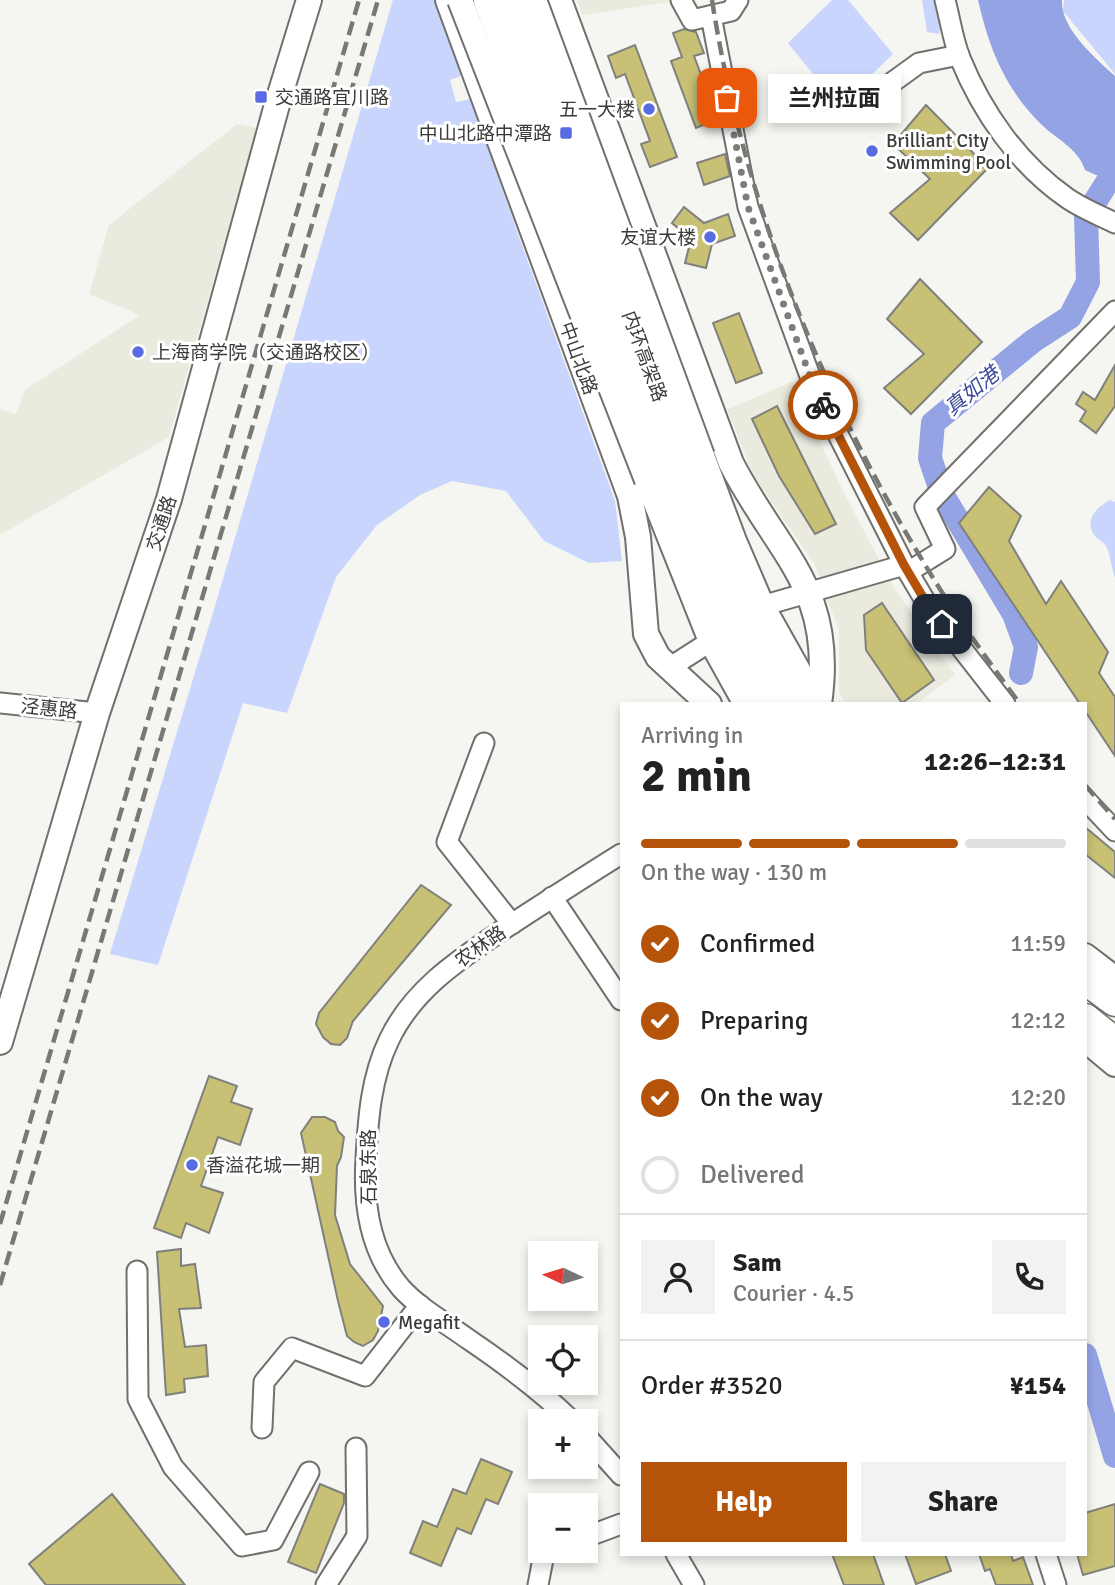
<!DOCTYPE html>
<meta charset="utf-8">
<style>
:root{--surface:#fff;--page:#f2f2f2;--text:#222;--muted:#767676;--line:#e0e0e0;--accent:#b45309}
body{margin:0;font-family:Signika,"Noto Sans SC",sans-serif;background:var(--page);color:var(--text);height:100vh;display:flex;flex-direction:column;font-size:26px;white-space:nowrap}
*{box-sizing:border-box;margin:0}
p{font-size:23px;color:var(--muted)}
.icon{flex:none;width:38px;height:38px;fill:none;stroke:currentColor;stroke-width:2;stroke-linecap:round;stroke-linejoin:round}
.map{position:relative;flex:1;overflow:hidden}
.sheet{position:absolute;left:620px;top:702px;width:467px;height:854px;display:flex;flex-direction:column;background:var(--surface);border-radius:0px;box-shadow:0 4px 10px #0003}
.sheet>*{flex:none}
.needle{width:46px;rotate:274deg}
.fabs{position:absolute;left:528px;top:1241px;display:grid;gap:14px}
.fabs a{display:grid;place-items:center;width:70px;height:70px;border-radius:0px;background:var(--surface);box-shadow:0 4px 10px #0003;font-size:35px}
.pin{position:absolute;display:grid;place-items:center;width:60px;height:60px;color:#fff;margin:-30px;border-radius:14px;box-shadow:0 4px 10px #0006}
.courier{position:absolute;display:grid;place-items:center;width:70px;height:70px;margin:-35px;border:5px solid #b45309;border-radius:50%;background:#fff;color:#222;box-shadow:0 2px 9px #0007}
.bubble{position:absolute;height:49px;border-radius:0px;background:var(--surface);box-shadow:0 4px 10px #0003;font-size:23px;font-weight:700;line-height:49px;text-align:center}
.summary em{font-style:normal;font-weight:700}
.summary div{display:flex;flex-direction:column-reverse}
.summary{display:flex;align-items:center;justify-content:space-between;height:119px;padding:0 21px}
h1{font-size:46px;font-weight:700;line-height:52px}
.bar{display:grid;grid-template-columns:repeat(4,1fr);gap:10px 7px;align-content:center;height:84px;padding:0 21px}
.bar i{height:9px;border-radius:5px;background:var(--line)}
.bar .on{background:var(--accent)}
.bar p{grid-column:span 4}
.line{display:flex;align-items:center;gap:18px;padding:0 21px;border-top:2px solid var(--line)}
.line div{flex:1}
.round{display:grid;place-items:center;flex:none;width:74px;height:74px;border-radius:0px;background:var(--page)}
ol{padding:0 21px;list-style:none}
li{display:flex;align-items:center;gap:21px;height:77px}
li p{margin-inline-start:auto}
li .icon{padding:7px;border-radius:50%;background:var(--accent);color:#fff;stroke-width:4}
li:last-child{color:var(--muted)}
li i{width:38px;height:38px;border:4px solid var(--line);border-radius:50%}
.action{display:flex;gap:14px;margin-top:auto;padding:14px 21px}
.action a{flex:1;height:80px;border-radius:0px;background:var(--accent);color:#fff;font-size:28px;font-weight:700;line-height:80px;text-align:center}
.action a+a{background:var(--page);color:var(--text)}
.map>svg:first-child{display:block}
</style>
<div class="map">
<svg width="1115" height="1585" viewBox="0 0 1115 1585">
<rect width="100%" height="100%" fill="#f5f5f1"/>
<!-- built -->
<g fill="#ebeadf">
<path d="M577,0H670V2L582,15Z"/>
<path d="M237,124L257,128L169,437L0,535V409L16,414L25,390L140,315L89,294L109,225Z"/>
<path d="M792,382L843,491L894,588L955,675L917,703H846L839,693V631L815,565L753,475L727,409Z"/>
</g>
<!-- green -->
<g fill="#c9d5fd">
<path d="M393,0H437L463,75L450,80L456,102L471,99L519,237L615,501L622,561L589,563L544,541L506,491L452,481L420,495L377,525L336,577L287,713L243,703L158,965L110,954L215,606Z"/>
<path d="M832,0H848L893,54L839,106L788,43Z"/>
<path d="M922,0H944L939,34L927,32Z"/>
<path d="M1064,0H1115V74L1063,11Z"/>
<path d="M1110,500L1115,502V578C1111,568 1111,555 1106,546C1103,541 1097,539 1094,535C1084,519 1097,507 1110,500Z"/>
</g>
<!-- water -->
<path fill="#93a3e4" d="M978,0H1062C1060,28 1096,59 1115,76V177L1096,175L1085,170C1078,148 1056,139 1041,124C1005,89 989,48 978,0Z"/>
<g fill="none" stroke-linecap="round" stroke-linejoin="round">
<!-- river -->
<g stroke="#93a3e4" stroke-width="24">
<path d="M1021,673L1026,647L1014,614L942,494L930,458L933,423L1033,341L1070,317L1088,282L1086,216L1115,170"/>
<path d="M1085,1355L1115,1456"/>
</g>
</g>
<!-- building -->
<g fill="#c7c075" stroke="#80807c" stroke-width="2">
<path d="M684,29L696,32L704,53L694,56L718,119L696,128L671,61L682,57L673,33Z"/>
<path d="M635,45L677,157L650,167L641,144L650,141L625,74L616,78L608,56Z"/>
<path d="M926,105L988,168L918,240L890,213L930,179L893,144Z"/>
<path d="M725,154L730,176L704,185L697,163Z"/>
<path d="M684,207L704,223L728,214L735,236L712,244L706,268L685,263L691,239L672,223Z"/>
<path d="M920,279L982,342L911,414L884,388L924,354L887,319Z"/>
<path d="M739,313L762,373L736,383L713,323Z"/>
<path d="M1115,365V406L1096,433L1080,421L1086,411L1076,404L1083,392L1095,400Z"/>
<path d="M777,406L836,524L815,534L779,476L752,419Z"/>
<path d="M989,487L1021,516L1009,541L1046,604L1061,581L1108,652L1099,673L1115,697V756L1085,711V704H1080L959,523Z"/>
<path d="M882,603L934,680L902,703L866,650L864,615Z"/>
<path d="M1085,827L1115,852V878L1085,854Z"/>
<path d="M421,885L451,905L353,1021L347,1038L340,1045L331,1044L323,1037L316,1024L319,1013Z"/>
<path d="M209,1076L237,1086L231,1102L252,1109L240,1145L218,1137L201,1186L223,1193L209,1233L186,1223L181,1238L154,1228Z"/>
<path d="M312,1117H325L335,1122L338,1131L344,1137L341,1157L337,1166L335,1215L350,1264L383,1306L378,1331L373,1340L363,1346L354,1342L347,1336L338,1301L301,1133Z"/>
<path d="M181,1249V1266L195,1264L201,1308L179,1309L185,1347L206,1345L208,1376L184,1379L185,1392L166,1395L157,1252Z"/>
<path d="M481,1459L512,1472L498,1504L486,1499L471,1534L457,1528L441,1566L410,1553L423,1521L437,1527L453,1489L466,1494Z"/>
<path d="M320,1484L344,1494V1503L316,1573L288,1562Z"/>
<path d="M112,1494L185,1585H46L29,1564Z"/>
<path d="M1115,1504V1566L1083,1575L1077,1554H1085V1513Z"/>
<path d="M832,1554H873L884,1585H844Z"/>
<path d="M905,1554H945L951,1571L916,1584Z"/>
<path d="M979,1554H1011L1013,1561L1023,1557L1033,1585H996L990,1569L985,1571Z"/>
</g>
<g fill="none" stroke-linecap="round" stroke-linejoin="round">
<!-- minor casing -->
<g stroke="#71706d" stroke-width="23">
<g id="minor">
<path d="M681,0L692,20L731,11L738,0"/>
<path d="M945,0C950,19 953,40 960,58C982,112 1018,164 1067,198C1081,208 1099,215 1115,223"/>
<path d="M711,16L748,207L814,387L904,565L927,604L1005,704"/>
<path d="M872,97L919,63L959,55"/>
<path d="M908,572L945,549L925,507L1115,311"/>
<path d="M762,606L904,565"/>
<path d="M669,668L711,641"/>
<path d="M0,703L97,713"/>
<path d="M484,743L447,842L512,924"/>
<path d="M1085,799L1115,831"/>
<path d="M552,897L621,1000"/>
<path d="M137,1271L138,1399L173,1467L242,1546L273,1540L309,1472"/>
<path d="M572,1421C540,1390 505,1364 468,1339C446,1323 419,1308 401,1288C370,1252 363,1205 366,1159C368,1119 371,1077 389,1040C414,987 463,957 510,925C547,901 584,877 621,854"/>
<path d="M262,1428L264,1382L292,1348L365,1376L420,1305"/>
<path d="M586,1436L621,1475"/>
<path d="M586,1537L621,1524"/>
<path d="M676,1554L694,1585"/>
<path d="M1046,1554L1056,1585"/>
<path d="M326,1585L357,1536L356,1448"/>
<path d="M538,1585L544,1554L552,1550"/>
</g>
</g>
<!-- major casing -->
<g stroke="#71706d" stroke-width="28">
<g id="major">
<path d="M448,0L630,496L638,537L646,634L658,657L709,704"/>
<path d="M559,0L731,463C778,555 836,588 819,704"/>
<path d="M702,456L734,541L762,606L817,704"/>
<path d="M647,480L711,641L746,704"/>
<path d="M1085,956L1115,979"/>
<path d="M1085,1039L1115,1064"/>
<path d="M0,1042L97,713L169,499L278,101L309,0"/>
</g>
</g>
<!-- highway casing -->
<g stroke="#71706d" stroke-width="33">
<g id="highway">
<path d="M686,465L757,646L793,704"/>
<path d="M666,472L733,645L765,704"/>
<path d="M1085,979L1115,1001"/>
<path d="M1085,1019L1115,1043"/>
</g>
</g>
<!-- minor -->
<use href="#minor" stroke="#fff" stroke-width="19"/>
<!-- major -->
<use href="#major" stroke="#fff" stroke-width="24"/>
<!-- highway -->
<use href="#highway" stroke="#fff" stroke-width="30"/>
<!-- rail -->
<g stroke="#787875" stroke-width="4.5" stroke-dasharray="14 7" stroke-linecap="butt">
<path d="M712,0C743,199 820,392 924,563C953,612 986,658 1020,704"/>
<path d="M1085,785L1115,819"/>
<path d="M0,1224L359,0"/>
<path d="M0,1285L378,0"/>
</g>
<!-- major-bridge casing -->
<g stroke="#71706d" stroke-width="28" stroke-linecap="butt">
<g id="major-bridge">
<path d="M460,0L647,480"/>
<path d="M534,0L702,456"/>
</g>
</g>
<!-- highway-bridge casing -->
<g stroke="#71706d" stroke-width="33" stroke-linecap="butt">
<g id="highway-bridge">
<path d="M489,0L666,472"/>
<path d="M513,0L686,465"/>
</g>
</g>
<!-- major-bridge -->
<use href="#major-bridge" stroke="#fff" stroke-width="24"/>
<!-- highway-bridge -->
<use href="#highway-bridge" stroke="#fff" stroke-width="30"/>
</g>
<g fill="none" stroke-linecap="round" stroke-linejoin="round">
<!-- done -->
<path stroke="#7c7c79" stroke-width="7" stroke-dasharray="0 12.6" d="M727,98L748,207L814,387L823,405"/>
<!-- route -->
<path stroke="#b45309" stroke-width="9" d="M823,405L904,565L927,604L942,624"/>
</g>
<!-- markers -->
<g fill="#596be2" stroke="#fff" stroke-width="2.5">
<rect x="254" y="90" width="14" height="14" rx="3.5"/>
<circle cx="649" cy="109" r="7"/>
<rect x="559" y="126" width="14" height="14" rx="3.5"/>
<circle cx="872" cy="151" r="7"/>
<circle cx="710" cy="237" r="7"/>
<circle cx="138" cy="352" r="7"/>
<circle cx="192" cy="1165" r="7"/>
<circle cx="384" cy="1322" r="7"/>
</g>
<g text-anchor="middle" stroke-width="6" stroke-linejoin="round" paint-order="stroke">
<!-- poi labels -->
<g font-size="19" fill="#3b3b39" stroke="#fff" text-anchor="start">
<text x="275" y="104">交通路宜川路</text>
<text x="635" y="116" text-anchor="end">五一大楼</text>
<text x="552" y="140" text-anchor="end">中山北路中潭路</text>
<text x="886" y="147">Brilliant City<tspan x="886" dy="22">Swimming Pool</tspan></text>
<text x="696" y="244" text-anchor="end">友谊大楼</text>
<text x="152" y="359">上海商学院（交通路校区）</text>
<text x="206" y="1172">香溢花城一期</text>
<text x="398" y="1329">Megafit</text>
</g>
<!-- street labels -->
<g font-size="19" fill="#3b3b39" stroke="#fff">
<text transform="translate(645 356) rotate(70)" y="7">内环高架路</text>
<text transform="translate(579 358) rotate(70)" y="7">中山北路</text>
<text transform="translate(161 523) rotate(-72)" y="7">交通路</text>
<text transform="translate(49 708) rotate(6)" y="7">泾惠路</text>
<text transform="translate(480 946) rotate(-35)" y="7">农林路</text>
<text transform="translate(368 1167) rotate(-90)" y="7">石泉东路</text>
</g>
<!-- water labels -->
<g font-size="21" font-style="italic" fill="#3c4996" stroke="#fff">
<text transform="translate(972 391) rotate(-39)" y="7">真如港</text>
</g>
</g>
</svg>
<div class="fabs">
<a><svg class="needle" viewBox="-14 -14 28 28"><path d="M0-13l5 13h-10z" fill="#e53935"/><path d="M0 13l5-13h-10z" fill="#767676"/></svg></a>
<a><svg class="icon" aria-label="locate" viewBox="0 0 24 24"><circle cx="12" cy="12" r="6"/><path d="M12 2v4M12 18v4M2 12h4M18 12h4"/></svg></a>
<a>+</a>
<a>−</a>
</div>
<div class="pin" style="left:727px;top:98px;background:#ea580c"><svg class="icon" aria-label="bag" viewBox="0 0 24 24"><path d="M5 8h14l-1 12H6zM9 8a3 3 0 0 1 6 0"/></svg></div>
<div class="pin" style="left:942px;top:624px;background:#1f2937"><svg class="icon" aria-label="home" viewBox="0 0 24 24"><path d="M3 11l9-7 9 7M6 9v11h12V9"/></svg></div>
<div class="courier" style="left:823px;top:405px"><svg class="icon" aria-label="bike" viewBox="0 0 24 24"><circle cx="6" cy="16" r="4"/><circle cx="18" cy="16" r="4"/><path d="M6 16l4-8h5l3 8M10 8l3 8H6M13 5h3"/></svg></div>
<div class="bubble" style="left:768px;top:74px;width:133px">兰州拉面</div>
<section class="sheet">
<div class="summary"><div><h1>2 min</h1><p>Arriving in</p></div><em>12:26–12:31</em></div>
<div class="bar"><i class="on"></i><i class="on"></i><i class="on"></i><i></i><p>On the way · 130 m</p></div>
<ol>
<li><svg class="icon" aria-label="check" viewBox="0 0 24 24"><path d="M5 12l5 5 9-10"/></svg>Confirmed<p>11:59</p></li>
<li><svg class="icon" aria-label="check" viewBox="0 0 24 24"><path d="M5 12l5 5 9-10"/></svg>Preparing<p>12:12</p></li>
<li><svg class="icon" aria-label="check" viewBox="0 0 24 24"><path d="M5 12l5 5 9-10"/></svg>On the way<p>12:20</p></li>
<li><i></i>Delivered</li>
</ol>
<div class="line" style="height:126px"><a class="round"><svg class="icon" aria-label="person" viewBox="0 0 24 24"><circle cx="12" cy="8" r="4"/><path d="M4 21q1-7 8-7t8 7"/></svg></a><div><b>Sam</b><p>Courier · 4.5</p></div><a class="round"><svg class="icon" aria-label="phone" viewBox="0 0 24 24"><path d="M5 4h4l2 5-3 2q2 4 5 5l2-3 5 2v4C11 20 4 13 5 4z"/></svg></a></div>
<div class="line" style="height:91px"><div>Order #3520</div><b>¥154</b></div>
<div class="action"><a>Help</a><a>Share</a></div>
</section>
</div>
